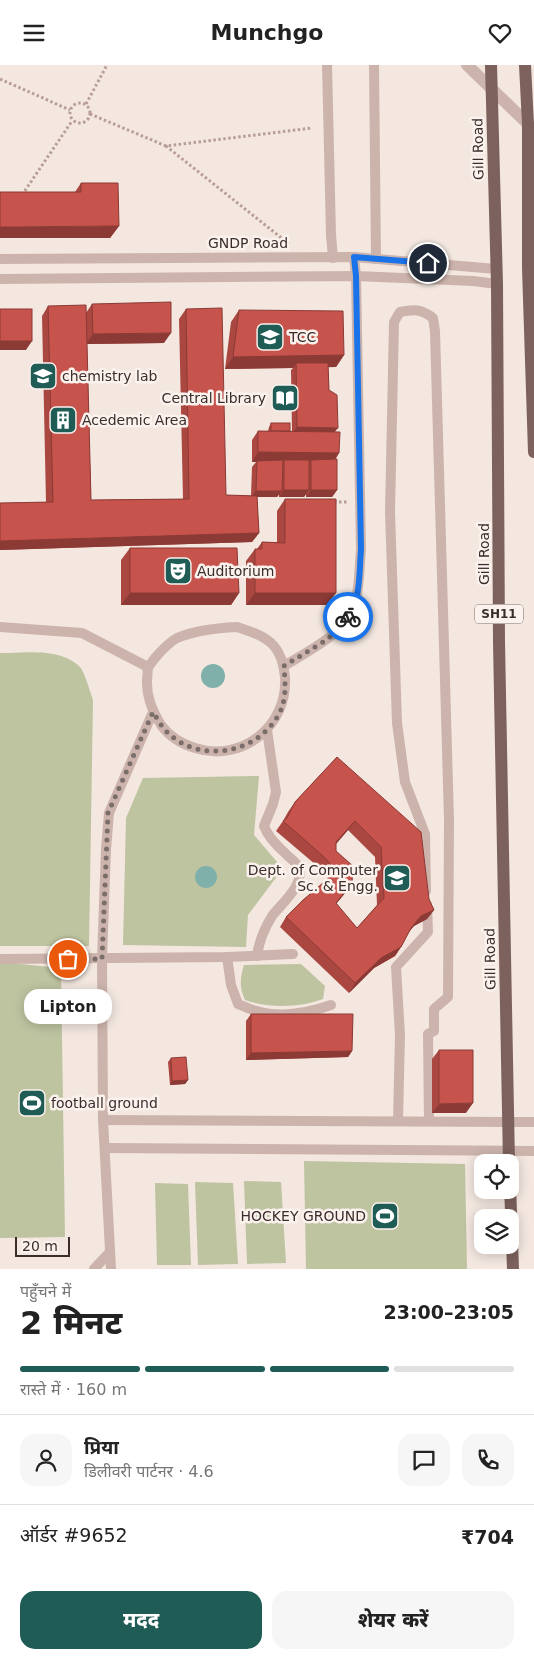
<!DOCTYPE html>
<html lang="hi">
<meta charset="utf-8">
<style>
:root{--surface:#fff;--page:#f6f6f6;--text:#222;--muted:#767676;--line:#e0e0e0;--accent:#1f5c55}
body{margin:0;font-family:"DejaVu Sans","Noto Sans Devanagari",sans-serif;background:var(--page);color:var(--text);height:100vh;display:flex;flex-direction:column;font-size:19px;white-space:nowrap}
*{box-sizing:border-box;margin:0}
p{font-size:16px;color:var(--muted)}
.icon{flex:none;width:28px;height:28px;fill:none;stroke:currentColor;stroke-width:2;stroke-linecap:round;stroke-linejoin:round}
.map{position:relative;height:1204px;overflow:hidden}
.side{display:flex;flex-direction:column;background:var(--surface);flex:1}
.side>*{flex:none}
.controls{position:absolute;left:474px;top:1089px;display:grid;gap:10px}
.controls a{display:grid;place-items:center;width:45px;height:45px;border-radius:10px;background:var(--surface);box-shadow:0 2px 12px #0003;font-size:25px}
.scale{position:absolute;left:15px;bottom:12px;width:55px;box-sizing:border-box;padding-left:5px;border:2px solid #3a2d2b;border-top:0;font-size:14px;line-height:18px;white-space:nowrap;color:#3a2d2b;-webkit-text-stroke:4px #fbf2ed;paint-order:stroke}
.pin{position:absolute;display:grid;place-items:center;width:42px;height:42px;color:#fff;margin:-21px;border:2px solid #fff;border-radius:50%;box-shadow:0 1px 5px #0007}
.courier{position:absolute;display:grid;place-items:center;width:50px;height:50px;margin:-25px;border:4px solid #1a73e8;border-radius:50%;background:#fff;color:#222;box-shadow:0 1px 6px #0007}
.bubble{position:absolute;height:35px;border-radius:15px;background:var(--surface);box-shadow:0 2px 12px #0003;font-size:16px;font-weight:800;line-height:35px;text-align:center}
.head em{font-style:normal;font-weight:800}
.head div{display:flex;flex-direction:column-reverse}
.head{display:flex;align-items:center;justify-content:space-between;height:85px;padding:0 20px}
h1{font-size:32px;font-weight:800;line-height:38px}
.bar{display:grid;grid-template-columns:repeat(4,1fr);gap:8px 5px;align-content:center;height:60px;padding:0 20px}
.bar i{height:6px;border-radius:4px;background:var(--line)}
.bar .on{background:var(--accent)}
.bar p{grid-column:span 4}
.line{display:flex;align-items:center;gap:12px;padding:0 20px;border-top:1px solid var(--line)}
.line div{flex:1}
.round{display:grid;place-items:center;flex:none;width:52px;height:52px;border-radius:15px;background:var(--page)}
.action{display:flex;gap:10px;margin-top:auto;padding:10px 20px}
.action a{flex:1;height:58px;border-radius:15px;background:var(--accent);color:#fff;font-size:20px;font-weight:800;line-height:58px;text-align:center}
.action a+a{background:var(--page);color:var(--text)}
header{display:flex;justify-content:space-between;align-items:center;height:65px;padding:0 20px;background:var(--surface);font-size:22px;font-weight:800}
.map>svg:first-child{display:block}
</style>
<header><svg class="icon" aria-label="menu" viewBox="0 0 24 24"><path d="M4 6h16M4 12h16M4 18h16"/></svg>Munchgo<svg class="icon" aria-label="heart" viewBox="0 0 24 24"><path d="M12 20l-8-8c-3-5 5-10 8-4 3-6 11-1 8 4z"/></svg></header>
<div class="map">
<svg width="534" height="1204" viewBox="0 0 534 1204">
<rect width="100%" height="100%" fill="#f3e7e0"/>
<!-- green -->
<g fill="#bec3a0">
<path d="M0,588C25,588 60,582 80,602C85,608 90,627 93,635L89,881H0Z"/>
<path d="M259,711L254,770L278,798V810L248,850L246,882L123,880L126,753L143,713Z"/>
<path d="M0,897L61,903L65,1172L0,1173Z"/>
<path d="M301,899L325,921L323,934C299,943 268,943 245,935C239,922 240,913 244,900Z"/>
<path d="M304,1096L465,1099L467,1204H306Z"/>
<path d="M244,1116L281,1117L286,1198L247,1199Z"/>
<path d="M195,1117L233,1118L238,1199L198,1200Z"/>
<path d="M155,1118L188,1119L191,1200H157Z"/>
</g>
<!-- water -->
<g fill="#7fb1aa">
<circle cx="213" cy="611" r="12"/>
<circle cx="206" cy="812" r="11"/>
</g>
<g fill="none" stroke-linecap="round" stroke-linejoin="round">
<!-- path -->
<g stroke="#b89e96" stroke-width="3" stroke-dasharray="2.5 2.5" stroke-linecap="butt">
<path d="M0,14L70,45"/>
<circle cx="80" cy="48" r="10"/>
<path d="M86,39L107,0"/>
<path d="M90,49L166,81"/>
<path d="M22,130L72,56"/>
<path d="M289,179L166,81L312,63"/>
<path d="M334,437H347"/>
</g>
<!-- lane -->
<g stroke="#ccb4ac" stroke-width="10">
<path d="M327,0L331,170L333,193"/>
<path d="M374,0L376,194"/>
<path d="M0,194L354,192L496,204"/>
<path d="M0,214L356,211L473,216L497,219"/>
<path d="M0,562L82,568L148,602"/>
<path d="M237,562C249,566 264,570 274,581C281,589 284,602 285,612C288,661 242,698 195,683C182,679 169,671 161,660C152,645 146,631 147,614C148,611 147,606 148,603C150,599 153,596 155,593C161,586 168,578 177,573C196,565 216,563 237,562Z"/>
<path d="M284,601C305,588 347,567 354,542C360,524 359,504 361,485L356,211L354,192"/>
<path d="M426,826L425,769L405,717L397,658L390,447L394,257L400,247C415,244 421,244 433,253L435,266L449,755L448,932L434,944V966L428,969L429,1056"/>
<path d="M257,891C259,876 264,864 272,851C281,839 306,819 298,802C295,795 289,793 285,788C276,780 268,772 264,761L273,739L276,727L267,665"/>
<path d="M227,892L231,920L238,939C244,941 250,945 257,946C281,953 308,948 331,940"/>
<path d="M0,894L227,892L293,889"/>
<path d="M103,1055L534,1057"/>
<path d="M398,1056L400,970L396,902L428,867L427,840"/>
<path d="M106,1083L534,1086"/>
<path d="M94,1204L110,1187"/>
<path d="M111,1204L103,1055L102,894L106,784L109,748L153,647"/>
</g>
<!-- street -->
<path stroke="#ccb4ac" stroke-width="12" d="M467,0L528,59"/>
<!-- primary -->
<g stroke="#7c615c" stroke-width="12">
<path d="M491,0L497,219L499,577L509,1098"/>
<path d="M525,0L528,59V203L534,387"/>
<path d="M510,1119L513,1204"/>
</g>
</g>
<!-- wall -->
<g fill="#aa4741" fill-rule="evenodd">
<path d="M81,118L119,161L110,173L75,127Z"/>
<path d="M92,239L164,278L87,279L91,435L183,434L179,254L186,244L226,430L251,431L252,402L256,397H252V375L258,366H268L269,362L271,358L290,366H292L291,305L293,303L225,304L231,257L239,245L344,290L336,302H328L329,325L335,367L339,388L335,395L337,425L332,432H306V429L304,432H279V429L277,432H257L259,468L252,477L0,485V438L46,437L42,251L48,241L86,248Z"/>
<path d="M285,434L327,540H246V496L255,484H257L262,477H277V446Z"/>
<path d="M130,483L239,528L231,540H121V495Z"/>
<path d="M337,692L429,834L434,845L427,854L414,861L409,867L401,882L395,891L374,903L349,928L280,862L286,852L328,813L316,800L276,766L283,756L288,747L295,737ZM348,765L375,792L377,840L357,863L336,839L346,827L336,786V779Z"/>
<path d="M251,949L352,986L348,992L246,995V956Z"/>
<path d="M439,985L466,1048H432V994Z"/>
<path d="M171,993L188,1015L185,1019L170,1020L168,997Z"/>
</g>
<!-- shaded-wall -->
<g fill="#8b3a35">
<path d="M119,161L110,173H0V162Z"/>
<path d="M171,268L164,278L86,279L93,269Z"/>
<path d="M0,276H32L26,285H0Z"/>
<path d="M344,290L336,302L296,303V298L293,303L225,304L233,292Z"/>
<path d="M297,362L338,363L333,369H292Z"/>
<path d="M258,387L339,388L333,397L311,395L309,397H284V395L282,397H252Z"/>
<path d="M284,425H309L304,432H279Z"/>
<path d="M311,425H337L332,432H306Z"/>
<path d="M256,426H282L277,432H251Z"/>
<path d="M259,468L252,477L0,485V476Z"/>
<path d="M130,528H239L231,540H121Z"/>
<path d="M255,528H336L327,540H246Z"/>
<path d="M355,756L348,765L329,787L336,777Z"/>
<path d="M352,818L346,827L329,847L336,838Z"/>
<path d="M434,845L427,854L414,861L404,872L411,863L421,851Z"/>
<path d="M401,882L395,891L374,903L349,928L355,918L381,893Z"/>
<path d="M352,986L348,992L246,995L251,988Z"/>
<path d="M188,1015L185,1019L170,1020L172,1016Z"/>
<path d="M473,1038L466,1048H432L439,1039Z"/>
</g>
<!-- building -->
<g fill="#c6534c" stroke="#8b3a35" fill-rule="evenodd">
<path d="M81,118H118L119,161L0,162V127H81Z"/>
<path d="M171,237V268L93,269L92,239Z"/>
<path d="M86,240L91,435L189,434L186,244L222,243L226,430L257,431L259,468L0,476V438L53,437L48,241Z"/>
<rect x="0" y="244" width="32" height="32"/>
<path d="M239,245L343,246L344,290L233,292Z"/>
<path d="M296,298H328L329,325L337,330L338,363L297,362Z"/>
<rect x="271" y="358" width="19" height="8"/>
<path d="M258,366L340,367L339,388L258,387Z"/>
<path d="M337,394V425H311V395Z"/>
<path d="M283,395L282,426H256L257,396Z"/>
<rect x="284" y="395" width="25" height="30"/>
<path d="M285,434H336V528H255V484H262V477L285,478Z"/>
<path d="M130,483H237L239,528H130Z"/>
<path d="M337,692L421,767L429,834L434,845L421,851L411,863L401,882L381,893L355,918L286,852L303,835L337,806L323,791L283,756L287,753L295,737ZM355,756L381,782L384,833L357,863L336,838L352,818L353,801L336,786V777Z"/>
<path d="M251,949H353L352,986L251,988Z"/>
<path d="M439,985H473V1038L439,1039Z"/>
<path d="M186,992L188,1015L172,1016L171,993Z"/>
</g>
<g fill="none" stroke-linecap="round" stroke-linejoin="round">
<!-- done -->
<path stroke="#7b6e6a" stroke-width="5" stroke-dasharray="0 9" d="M68,894H102L108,748L153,647C157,653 161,661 166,666C199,700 259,689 280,647C287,632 285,617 284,601L328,574L348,552"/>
<!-- route -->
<path stroke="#1a73e8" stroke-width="6" d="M348,552C361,534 359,507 361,485L356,211L354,192L428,198"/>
</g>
<!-- icons -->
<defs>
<g id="university-square" transform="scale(1.4375)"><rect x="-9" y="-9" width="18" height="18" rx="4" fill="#1f5c55" stroke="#fbf2ed"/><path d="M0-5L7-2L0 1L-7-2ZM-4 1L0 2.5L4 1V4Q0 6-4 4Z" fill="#fff"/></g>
<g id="library-square" transform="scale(1.4375)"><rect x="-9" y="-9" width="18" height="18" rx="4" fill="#1f5c55" stroke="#fbf2ed"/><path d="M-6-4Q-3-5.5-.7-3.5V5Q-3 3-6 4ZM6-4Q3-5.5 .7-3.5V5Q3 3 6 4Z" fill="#fff"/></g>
<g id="building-square" transform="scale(1.4375)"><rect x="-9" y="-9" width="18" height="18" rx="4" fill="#1f5c55" stroke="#fbf2ed"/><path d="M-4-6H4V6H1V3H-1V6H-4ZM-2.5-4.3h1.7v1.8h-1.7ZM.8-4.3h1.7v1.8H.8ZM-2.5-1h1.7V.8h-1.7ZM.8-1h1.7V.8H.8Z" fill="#fff"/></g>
<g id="theatre-square" transform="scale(1.4375)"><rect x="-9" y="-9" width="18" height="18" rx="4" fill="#1f5c55" stroke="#fbf2ed"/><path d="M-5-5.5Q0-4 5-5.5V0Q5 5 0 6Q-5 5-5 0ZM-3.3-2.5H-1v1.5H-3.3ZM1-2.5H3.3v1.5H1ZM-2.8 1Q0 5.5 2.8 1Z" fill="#fff"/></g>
<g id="stadium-square" transform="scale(1.4375)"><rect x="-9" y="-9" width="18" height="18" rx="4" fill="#1f5c55" stroke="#fbf2ed"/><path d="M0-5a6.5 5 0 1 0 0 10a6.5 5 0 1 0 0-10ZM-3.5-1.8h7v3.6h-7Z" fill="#fff"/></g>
</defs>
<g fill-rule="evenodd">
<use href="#university-square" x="270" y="272"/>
<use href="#university-square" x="43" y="311"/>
<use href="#library-square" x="285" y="333"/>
<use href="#building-square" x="63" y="355"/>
<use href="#theatre-square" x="178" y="506"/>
<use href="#university-square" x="397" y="813"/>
<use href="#stadium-square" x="32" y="1038"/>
<use href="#stadium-square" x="385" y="1151"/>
</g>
<g text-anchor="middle" stroke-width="5" stroke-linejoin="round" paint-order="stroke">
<!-- shield labels -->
<rect fill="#fbf2ed" stroke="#746865" stroke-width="1" x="475" y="539.5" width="48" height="19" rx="4"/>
<g font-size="12" font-weight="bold" fill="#3a2d2b">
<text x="499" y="553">SH11</text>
</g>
<!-- street labels -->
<g font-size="14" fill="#3a2d2b" stroke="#fbf2ed">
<text transform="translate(478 84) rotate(-91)" y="5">Gill Road</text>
<text x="248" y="183">GNDP Road</text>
<text transform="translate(484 489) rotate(-90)" y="5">Gill Road</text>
<text transform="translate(490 894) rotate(-91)" y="5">Gill Road</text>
</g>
<!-- poi labels -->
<g font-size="14" fill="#3a2d2b" stroke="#fbf2ed" text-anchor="start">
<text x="289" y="277">TCC</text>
<text x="62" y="316">chemistry lab</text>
<text x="266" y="338" text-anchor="end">Central Library</text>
<text x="82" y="360">Acedemic Area</text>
<text x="197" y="511">Auditorium</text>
<text x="378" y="810" text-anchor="end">Dept. of Computer<tspan x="378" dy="16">Sc. &amp; Engg.</tspan></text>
<text x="51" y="1043">football ground</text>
<text x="366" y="1156" text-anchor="end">HOCKEY GROUND</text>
</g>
</g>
</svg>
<div class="controls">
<a><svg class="icon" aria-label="locate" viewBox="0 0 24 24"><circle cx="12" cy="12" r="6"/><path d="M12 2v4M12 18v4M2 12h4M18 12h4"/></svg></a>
<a><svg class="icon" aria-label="layers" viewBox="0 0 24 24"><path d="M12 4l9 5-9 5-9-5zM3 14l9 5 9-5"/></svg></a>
</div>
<div class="scale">20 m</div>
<div class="pin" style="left:68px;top:894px;background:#ea580c"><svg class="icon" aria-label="bag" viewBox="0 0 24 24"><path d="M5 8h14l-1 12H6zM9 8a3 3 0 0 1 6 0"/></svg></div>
<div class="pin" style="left:428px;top:198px;background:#1f2937"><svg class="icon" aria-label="home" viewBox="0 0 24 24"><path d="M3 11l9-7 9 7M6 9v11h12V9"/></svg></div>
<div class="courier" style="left:348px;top:552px"><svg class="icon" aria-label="bike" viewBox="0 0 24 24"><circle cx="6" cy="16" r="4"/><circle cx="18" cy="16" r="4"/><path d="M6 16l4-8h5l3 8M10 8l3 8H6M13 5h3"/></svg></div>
<div class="bubble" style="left:24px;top:924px;width:88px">Lipton</div>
</div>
<section class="side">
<div class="head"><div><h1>2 मिनट</h1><p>पहुँचने में</p></div><em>23:00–23:05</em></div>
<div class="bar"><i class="on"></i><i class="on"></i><i class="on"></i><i></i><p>रास्ते में · 160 m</p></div>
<div class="line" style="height:90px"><a class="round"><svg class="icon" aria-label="person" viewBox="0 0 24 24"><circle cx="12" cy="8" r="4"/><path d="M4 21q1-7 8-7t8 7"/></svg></a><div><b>प्रिया</b><p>डिलीवरी पार्टनर · 4.6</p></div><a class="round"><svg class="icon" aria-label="chat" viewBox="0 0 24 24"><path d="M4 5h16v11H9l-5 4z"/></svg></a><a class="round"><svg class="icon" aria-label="phone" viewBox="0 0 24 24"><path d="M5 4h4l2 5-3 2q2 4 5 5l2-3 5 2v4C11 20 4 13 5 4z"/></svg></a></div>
<div class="line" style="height:65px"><div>ऑर्डर #9652</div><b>₹704</b></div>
<div class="action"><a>मदद</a><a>शेयर करें</a></div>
</section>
